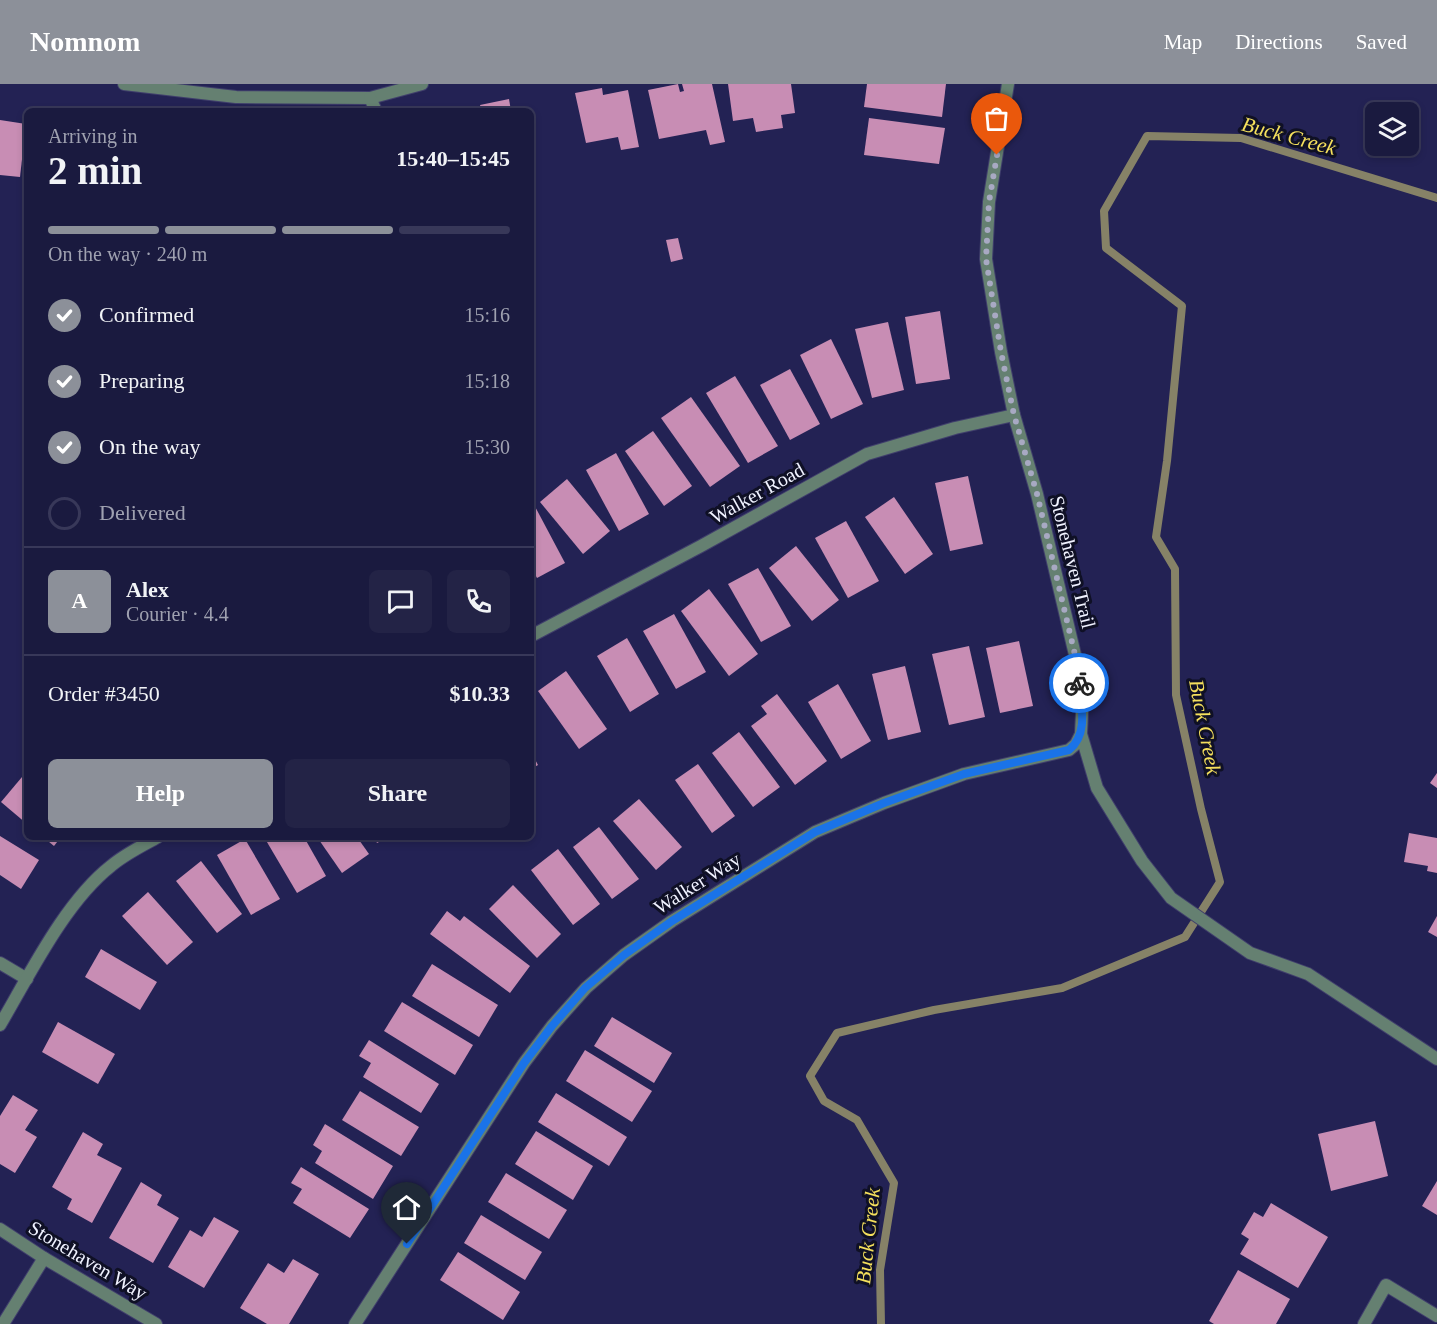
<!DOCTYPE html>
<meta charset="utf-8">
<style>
:root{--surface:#1a1a3f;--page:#232346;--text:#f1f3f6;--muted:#9fa1b0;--line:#383859;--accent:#8c9099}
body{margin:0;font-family:Georgia,serif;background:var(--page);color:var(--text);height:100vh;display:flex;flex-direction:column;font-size:22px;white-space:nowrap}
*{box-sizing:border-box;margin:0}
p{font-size:20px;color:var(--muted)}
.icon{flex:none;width:33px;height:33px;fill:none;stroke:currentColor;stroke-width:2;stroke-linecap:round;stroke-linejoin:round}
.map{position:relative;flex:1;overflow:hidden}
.sheet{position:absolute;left:24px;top:24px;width:510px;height:732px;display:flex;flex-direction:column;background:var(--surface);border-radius:9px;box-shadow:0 3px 9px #0003,0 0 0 2px var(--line)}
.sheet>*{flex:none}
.buttons{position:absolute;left:1365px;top:18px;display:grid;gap:12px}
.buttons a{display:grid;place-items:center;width:54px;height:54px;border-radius:9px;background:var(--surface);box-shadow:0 3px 9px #0003,0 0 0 2px var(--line);font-size:30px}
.pin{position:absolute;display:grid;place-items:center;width:51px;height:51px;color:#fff;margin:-62px -26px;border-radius:50% 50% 50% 0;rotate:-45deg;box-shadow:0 0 6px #0007}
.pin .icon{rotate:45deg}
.courier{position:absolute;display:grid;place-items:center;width:60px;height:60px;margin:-30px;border:4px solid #1a73e8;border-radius:50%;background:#fff;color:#222;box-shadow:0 2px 8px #0007}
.headline em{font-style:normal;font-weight:700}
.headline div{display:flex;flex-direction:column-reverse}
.headline{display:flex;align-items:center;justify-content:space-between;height:102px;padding:0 24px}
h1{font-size:39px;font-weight:700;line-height:45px}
.bar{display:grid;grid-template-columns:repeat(4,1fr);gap:9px 6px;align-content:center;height:72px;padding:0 24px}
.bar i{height:8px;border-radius:4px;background:var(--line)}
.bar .on{background:var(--accent)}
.bar p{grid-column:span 4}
.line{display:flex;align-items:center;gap:15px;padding:0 24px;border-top:2px solid var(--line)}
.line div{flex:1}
.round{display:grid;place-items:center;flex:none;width:63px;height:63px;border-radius:9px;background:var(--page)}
ol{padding:0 24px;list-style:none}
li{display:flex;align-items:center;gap:18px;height:66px}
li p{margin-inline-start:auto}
li .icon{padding:6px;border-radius:50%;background:var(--accent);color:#fff;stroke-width:4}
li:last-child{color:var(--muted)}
li i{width:33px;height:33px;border:3px solid var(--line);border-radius:50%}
.action{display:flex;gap:12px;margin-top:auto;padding:12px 24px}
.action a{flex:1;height:69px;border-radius:9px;background:var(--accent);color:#fff;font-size:24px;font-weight:700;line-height:69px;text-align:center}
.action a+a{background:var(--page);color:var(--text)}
header{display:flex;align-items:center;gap:36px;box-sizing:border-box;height:84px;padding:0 30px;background:var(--accent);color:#fff}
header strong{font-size:28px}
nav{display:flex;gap:33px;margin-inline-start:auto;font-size:21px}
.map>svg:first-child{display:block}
</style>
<header>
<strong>Nomnom</strong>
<nav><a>Map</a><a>Directions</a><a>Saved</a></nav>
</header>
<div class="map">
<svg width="1437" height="1240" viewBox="0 0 1437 1240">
<rect width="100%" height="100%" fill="#232254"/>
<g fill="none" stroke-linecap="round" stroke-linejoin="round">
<!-- stream -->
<path stroke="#868267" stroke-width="8" d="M881,1240L880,1186L894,1099L857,1036L824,1017L810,992L837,949L934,926L1062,904L1185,853L1220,798L1201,725L1176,611L1175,485L1156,453L1167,377L1182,222L1106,164L1104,127L1147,52L1241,54L1437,114"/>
</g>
<!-- building -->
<g fill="#c88db4">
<path d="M678,0L680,8L684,7L682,0H712L725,58L710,61L706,46L659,55L648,6Z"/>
<path d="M728,0H791L795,29L781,31L783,44L756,48L753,34L733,37Z"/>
<path d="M867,0H946L942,33L864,23Z"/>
<path d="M602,4L603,11L628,6L639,63L621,66L618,53L586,59L575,9Z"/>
<path d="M509,15L511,27H482L480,21Z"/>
<path d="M869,34L945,44L939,80L864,71Z"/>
<path d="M0,36L26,40L20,93L0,91Z"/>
<path d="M678,154L683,175L671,178L666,156Z"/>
<path d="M940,227L950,295L916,300L905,233Z"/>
<path d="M888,238L904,306L872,314L855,245Z"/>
<path d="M831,255L863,320L831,335L800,271Z"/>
<path d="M790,285L820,340L790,356L760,301Z"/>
<path d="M735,292L778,362L748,379L706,309Z"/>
<path d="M691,313L740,382L710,403L661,334Z"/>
<path d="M653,347L692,402L664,422L625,367Z"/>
<path d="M616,369L649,430L619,447L586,386Z"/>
<path d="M968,392L983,460L950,467L935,399Z"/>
<path d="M567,395L610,447L583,470L540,418Z"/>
<path d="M894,413L933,470L905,490L865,433Z"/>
<path d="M531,415L565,479L537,494L531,483Z"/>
<path d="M846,437L879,497L848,514L815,454Z"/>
<path d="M796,462L839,516L812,537L769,484Z"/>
<path d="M758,484L791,542L761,558L728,500Z"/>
<path d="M709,505L758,570L729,592L681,527Z"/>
<path d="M674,530L706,588L676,605L643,547Z"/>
<path d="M627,554L659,610L630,628L597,572Z"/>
<path d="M1019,557L1033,622L1000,629L986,564Z"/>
<path d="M969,562L985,633L949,641L932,570Z"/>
<path d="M905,582L921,648L888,656L872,590Z"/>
<path d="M566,587L607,645L579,665L538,607Z"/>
<path d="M838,600L871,657L841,675L808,618Z"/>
<path d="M777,610L827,677L795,701L751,642L767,630L761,622Z"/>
<path d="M739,648L780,703L753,723L712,669Z"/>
<path d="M531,668L538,681L531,685Z"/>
<path d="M698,680L735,732L712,749L675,696Z"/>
<path d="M1437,689V704L1430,699Z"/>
<path d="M22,693L27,697V740L1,718Z"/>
<path d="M639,715L682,763L656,786L613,737Z"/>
<path d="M599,743L639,795L612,815L573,763Z"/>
<path d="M1409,749L1437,754V789L1427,787L1428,782L1404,778Z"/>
<path d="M0,752L39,776L21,805L0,791Z"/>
<path d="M43,753H61L54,762Z"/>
<path d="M264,753H304L326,792L297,809Z"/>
<path d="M317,753H357L369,770L342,789Z"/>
<path d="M374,753H389L377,759Z"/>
<path d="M245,755L280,815L251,831L217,771Z"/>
<path d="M558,765L600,820L573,841L531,786Z"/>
<path d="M201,777L242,830L217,849L176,797Z"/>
<path d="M513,801L561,850L537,874L489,825Z"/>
<path d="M148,808L193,858L167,881L122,832Z"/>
<path d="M447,827L460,837L464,832L530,882L510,909L430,850Z"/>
<path d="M1437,832V853L1428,848Z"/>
<path d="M101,865L157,898L140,926L85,893Z"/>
<path d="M432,880L498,921L479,953L412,912Z"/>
<path d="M402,918L473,961L455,991L384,947Z"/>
<path d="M612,933L672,969L654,999L594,962Z"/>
<path d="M58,938L115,970L98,1000L42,968Z"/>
<path d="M369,956L439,1000L421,1029L363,993L371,979L359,972Z"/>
<path d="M585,966L652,1007L632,1038L566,997Z"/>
<path d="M360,1007L419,1043L401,1072L342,1036Z"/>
<path d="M556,1009L627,1053L609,1082L538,1038Z"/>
<path d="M13,1011L38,1026L25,1046L37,1053L15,1089L0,1080V1032Z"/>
<path d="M1375,1037L1388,1092L1331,1107L1318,1050Z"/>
<path d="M325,1040L393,1082L373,1115L315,1079L322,1067L313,1061Z"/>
<path d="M536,1047L593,1082L573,1116L515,1080Z"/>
<path d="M83,1048L103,1060L97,1071L122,1084L92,1139L67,1125L72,1115L52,1103Z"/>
<path d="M301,1083L369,1125L350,1154L293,1119L302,1105L291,1099Z"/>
<path d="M506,1089L567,1126L549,1155L488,1118Z"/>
<path d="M1437,1097V1131L1422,1122Z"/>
<path d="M141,1098L162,1111L157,1121L179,1134L153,1179L109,1154Z"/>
<path d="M1271,1119L1328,1153L1298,1204L1240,1170L1249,1155L1241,1150L1254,1128L1263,1133Z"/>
<path d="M481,1131L542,1168L525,1196L464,1159Z"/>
<path d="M214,1133L239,1147L204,1204L168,1183L190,1146L202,1153Z"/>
<path d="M458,1168L520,1208L503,1236L440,1196Z"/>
<path d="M293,1175L319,1190L289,1240H267L240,1224L268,1179L284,1189Z"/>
<path d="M1238,1186L1290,1215L1276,1240H1214L1209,1237Z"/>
</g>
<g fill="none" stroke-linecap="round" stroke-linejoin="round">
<!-- street casing -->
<g stroke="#403f6c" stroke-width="14">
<g id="street">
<path d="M124,0L236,13L370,14L422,0"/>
<path d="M1008,0L989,118L986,175L1001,268L1014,331L1037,410L1076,575L1082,628L1081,650L1097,704L1142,777L1171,814L1250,869L1308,890L1437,975"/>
<path d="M370,14L376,27"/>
<path d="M531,552L701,462L867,370L955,344L1014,331"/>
<path d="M0,879L27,895"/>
<path d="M0,941C30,890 65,818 111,782C125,770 142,762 158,753"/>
<path d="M0,1145L44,1174L156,1240"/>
<path d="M3,1240L44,1174"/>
<path d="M355,1240L524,979L552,942L586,904L624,871L672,837L815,748L884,719L964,690L1069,666L1076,660L1081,650"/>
<path d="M1364,1240L1386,1201L1437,1232"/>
</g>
</g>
<!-- street -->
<use href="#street" stroke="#658071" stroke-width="12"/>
</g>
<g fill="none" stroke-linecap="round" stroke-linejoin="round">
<!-- done -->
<path stroke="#a8a9c3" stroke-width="6" stroke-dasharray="0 10.8" d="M997,71L989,118L986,175L1001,268L1014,331L1037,410L1076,575L1079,599"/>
<!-- route -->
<path stroke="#1a73e8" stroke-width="8" d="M407,1160L524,979L552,942L585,904L624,871L672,837L815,748L884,719L964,690L1069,666C1089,650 1081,621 1079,599"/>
</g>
<g text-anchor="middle" stroke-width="6" stroke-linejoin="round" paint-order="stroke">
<!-- street labels -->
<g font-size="20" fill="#f0f2ff" stroke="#0f1025">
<text transform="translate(757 409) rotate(-29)" y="7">Walker Road</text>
<text transform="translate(1073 478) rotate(76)" y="7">Stonehaven Trail</text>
<text transform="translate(697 799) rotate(-32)" y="7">Walker Way</text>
<text transform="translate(88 1176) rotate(31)" y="7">Stonehaven Way</text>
</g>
<!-- water labels -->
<g font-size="21" font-style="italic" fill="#f5e05d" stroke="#0f1025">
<text transform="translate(1289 52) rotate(15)" y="7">Buck Creek</text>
<text transform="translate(1205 643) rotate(79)" y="7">Buck Creek</text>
<text transform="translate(868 1152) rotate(-84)" y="7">Buck Creek</text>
</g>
</g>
</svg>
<div class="buttons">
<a><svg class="icon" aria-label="layers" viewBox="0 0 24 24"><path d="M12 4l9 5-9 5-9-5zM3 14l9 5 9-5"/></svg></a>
</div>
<div class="pin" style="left:997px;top:71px;background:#ea580c"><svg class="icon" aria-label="bag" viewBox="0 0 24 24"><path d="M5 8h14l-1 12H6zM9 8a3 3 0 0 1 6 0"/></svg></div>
<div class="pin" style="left:407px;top:1160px;background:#1f2937"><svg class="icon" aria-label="home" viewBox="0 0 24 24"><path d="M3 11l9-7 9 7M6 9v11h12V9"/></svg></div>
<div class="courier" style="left:1079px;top:599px"><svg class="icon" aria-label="bike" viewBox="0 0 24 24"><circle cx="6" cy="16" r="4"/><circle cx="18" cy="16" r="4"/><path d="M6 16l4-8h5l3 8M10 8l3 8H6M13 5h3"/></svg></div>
<section class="sheet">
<div class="headline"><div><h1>2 min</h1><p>Arriving in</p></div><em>15:40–15:45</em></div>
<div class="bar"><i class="on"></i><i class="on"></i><i class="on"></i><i></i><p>On the way · 240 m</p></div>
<ol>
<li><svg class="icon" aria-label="check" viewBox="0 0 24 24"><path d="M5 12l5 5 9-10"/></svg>Confirmed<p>15:16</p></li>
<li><svg class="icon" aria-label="check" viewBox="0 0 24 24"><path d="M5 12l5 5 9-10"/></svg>Preparing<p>15:18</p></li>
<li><svg class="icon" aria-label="check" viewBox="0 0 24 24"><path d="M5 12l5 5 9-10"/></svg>On the way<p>15:30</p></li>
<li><i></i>Delivered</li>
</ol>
<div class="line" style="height:108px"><b class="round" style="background:var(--accent);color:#fff">A</b><div><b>Alex</b><p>Courier · 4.4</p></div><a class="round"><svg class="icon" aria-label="chat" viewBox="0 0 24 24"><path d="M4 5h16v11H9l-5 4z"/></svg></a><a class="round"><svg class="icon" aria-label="phone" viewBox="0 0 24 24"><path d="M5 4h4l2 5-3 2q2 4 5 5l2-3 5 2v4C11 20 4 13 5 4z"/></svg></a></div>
<div class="line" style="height:78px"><div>Order #3450</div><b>$10.33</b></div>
<div class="action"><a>Help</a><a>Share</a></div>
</section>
</div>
